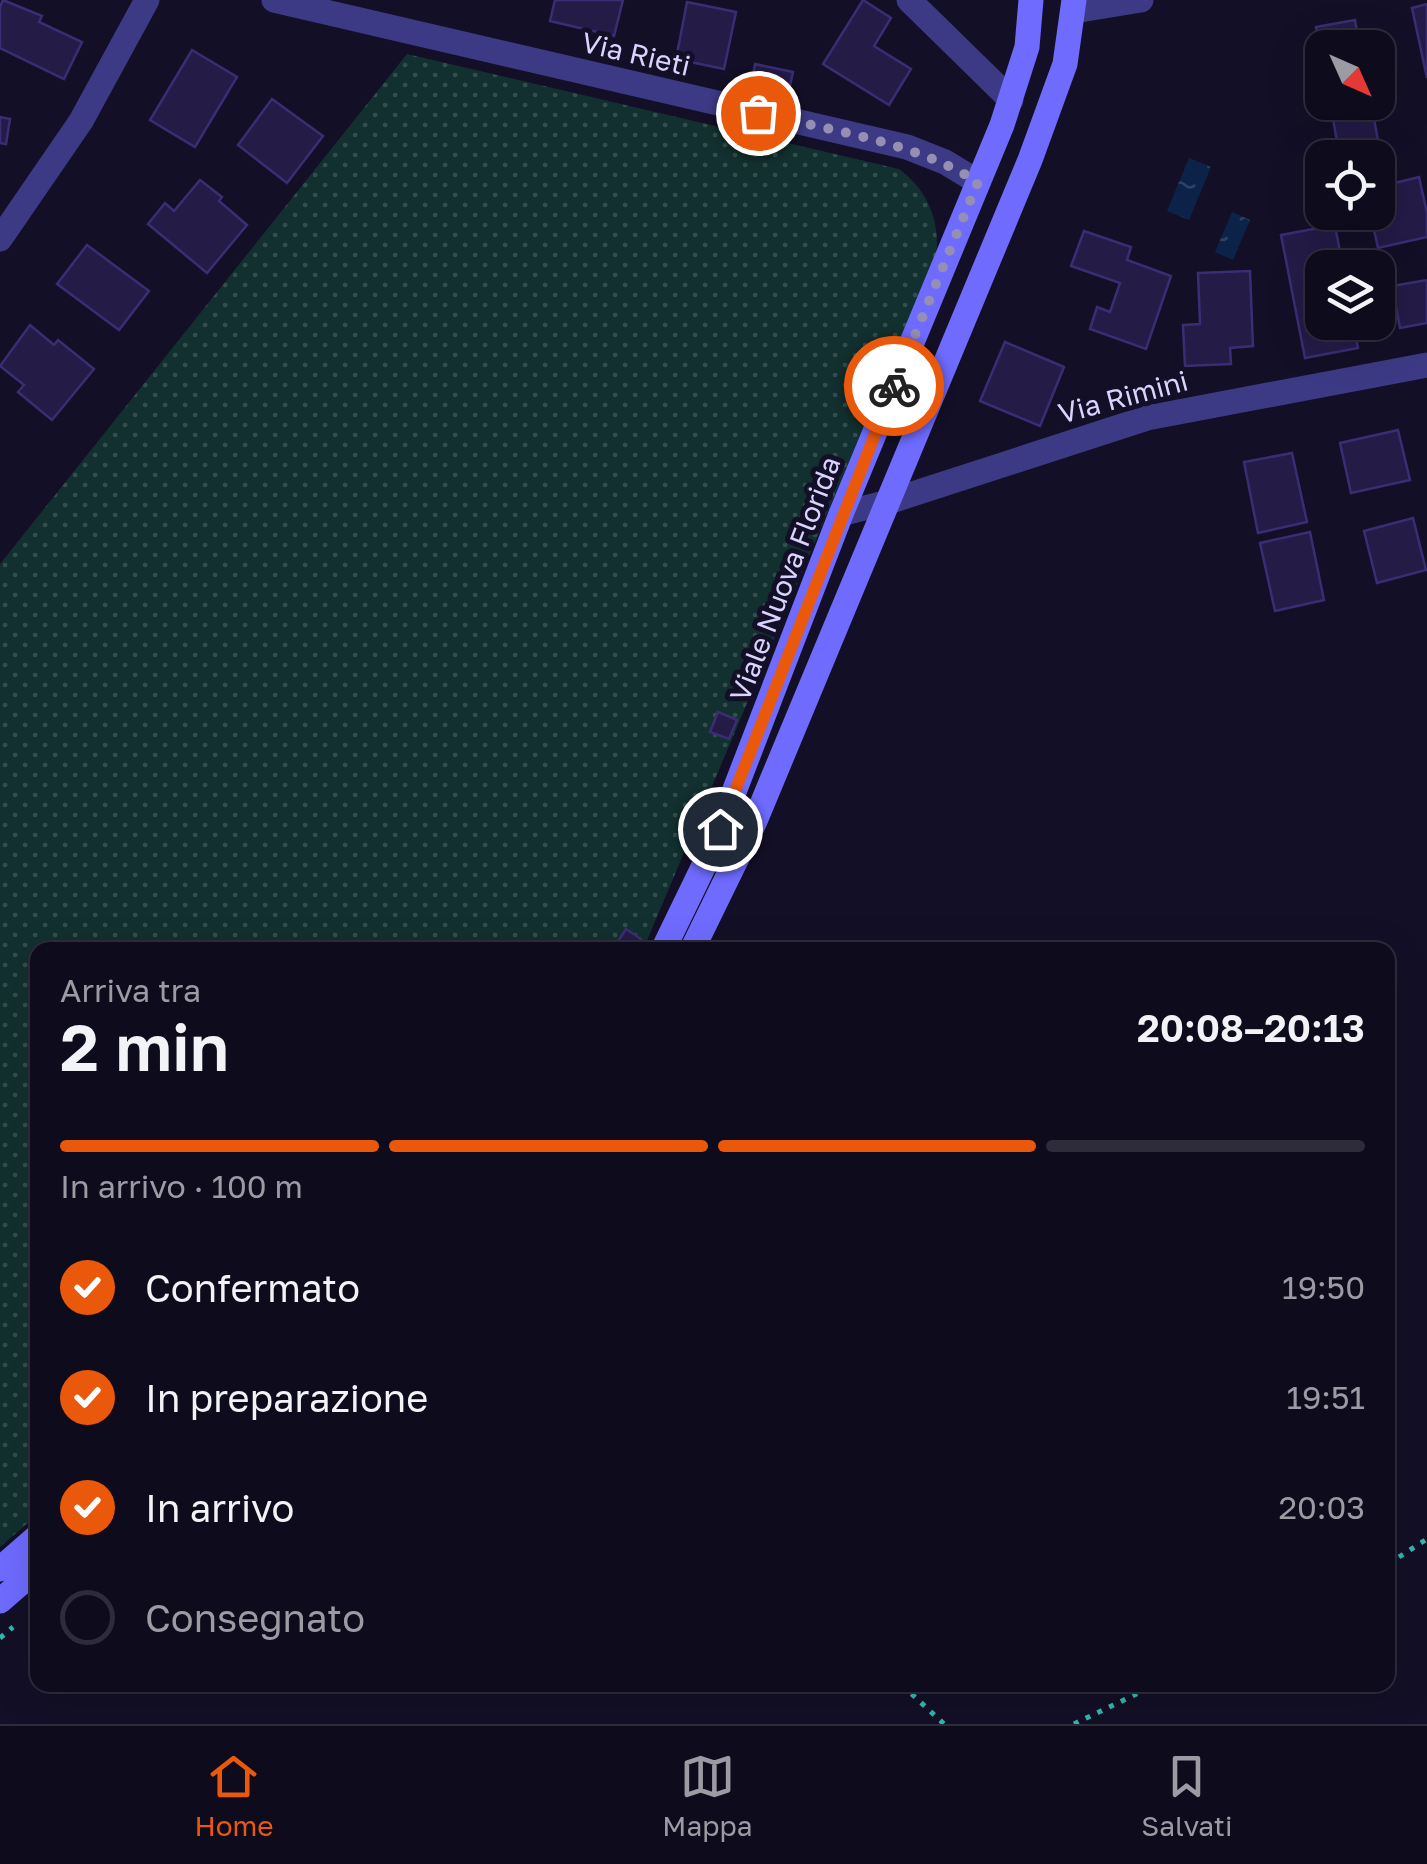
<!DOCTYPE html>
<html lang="it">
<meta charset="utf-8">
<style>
:root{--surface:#0e0b1c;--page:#171425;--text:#f1f3f6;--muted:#9b9ba3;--line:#2e2b3b;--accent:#ea580c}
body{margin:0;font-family:"Golos Text",sans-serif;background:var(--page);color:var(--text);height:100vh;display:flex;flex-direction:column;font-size:38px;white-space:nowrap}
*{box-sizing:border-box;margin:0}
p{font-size:32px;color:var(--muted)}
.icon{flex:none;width:55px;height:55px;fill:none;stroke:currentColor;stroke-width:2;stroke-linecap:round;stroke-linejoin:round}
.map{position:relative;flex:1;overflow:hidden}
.sheet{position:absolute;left:30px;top:942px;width:1365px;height:750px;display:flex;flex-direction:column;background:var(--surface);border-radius:20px;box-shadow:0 10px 40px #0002,0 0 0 2px var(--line)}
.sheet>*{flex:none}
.needle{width:65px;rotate:135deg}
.fabs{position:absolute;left:1305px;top:30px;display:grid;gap:20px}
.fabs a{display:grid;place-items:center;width:90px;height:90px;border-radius:20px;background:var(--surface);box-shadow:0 10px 40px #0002,0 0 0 2px var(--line);font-size:50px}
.pin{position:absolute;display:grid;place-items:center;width:85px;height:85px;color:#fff;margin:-42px;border:5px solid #fff;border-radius:50%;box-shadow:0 2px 10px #0007}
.courier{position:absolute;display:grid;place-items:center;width:100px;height:100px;margin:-50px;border:8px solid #ea580c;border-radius:50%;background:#fff;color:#222;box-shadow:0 2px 12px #0007}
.overview em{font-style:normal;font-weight:600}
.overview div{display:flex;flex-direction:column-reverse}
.overview{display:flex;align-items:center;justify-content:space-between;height:170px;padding:0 30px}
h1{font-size:65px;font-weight:600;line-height:75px}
.bar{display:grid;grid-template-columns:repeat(4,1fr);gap:15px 10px;align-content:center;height:120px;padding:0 30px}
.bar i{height:12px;border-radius:8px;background:var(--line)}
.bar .on{background:var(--accent)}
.bar p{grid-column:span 4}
ol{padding:0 30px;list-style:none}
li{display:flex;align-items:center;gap:30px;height:110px}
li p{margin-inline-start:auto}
li .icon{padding:10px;border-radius:50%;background:var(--accent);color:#fff;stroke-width:4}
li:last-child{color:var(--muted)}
li i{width:55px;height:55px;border:5px solid var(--line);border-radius:50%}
.menu{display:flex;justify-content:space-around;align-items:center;height:140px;border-top:2px solid var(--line);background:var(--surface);font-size:28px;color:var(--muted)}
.menu a{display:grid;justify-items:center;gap:5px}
.menu .on{color:var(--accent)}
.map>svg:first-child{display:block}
</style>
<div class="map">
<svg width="1427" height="1724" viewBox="0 0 1427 1724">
<defs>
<pattern id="grass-dots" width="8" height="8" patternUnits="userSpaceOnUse" patternTransform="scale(2.5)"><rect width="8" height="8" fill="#12302f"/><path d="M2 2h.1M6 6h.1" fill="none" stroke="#344d4e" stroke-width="1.8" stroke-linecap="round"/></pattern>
<pattern id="water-ripples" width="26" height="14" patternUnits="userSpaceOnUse" patternTransform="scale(2.5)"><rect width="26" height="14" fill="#0c2248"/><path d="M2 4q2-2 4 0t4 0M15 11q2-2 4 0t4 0" fill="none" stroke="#2f4163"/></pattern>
</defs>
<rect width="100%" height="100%" fill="#130f26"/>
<!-- grass -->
<path fill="url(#grass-dots)" d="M407,54L899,169C927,189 941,222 936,255L643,950H634L641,939L626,929L615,945L622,950H38L37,1515L0,1547V564Z"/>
<!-- water -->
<g fill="url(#water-ripples)">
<path d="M1189,158L1211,167L1189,220L1167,211Z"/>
<path d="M1232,212L1250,220L1233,260L1215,252Z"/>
</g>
<!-- building -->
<g fill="#241b47" stroke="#3b2d73" stroke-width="2.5">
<path d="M3,0L42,16L39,22L82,42L64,79L0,48V7Z"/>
<path d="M555,0H623L614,36L550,21Z"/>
<path d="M863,0L891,18L874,46L911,69L889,105L823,64Z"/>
<path d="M687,2L736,12L724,69L676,59Z"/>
<path d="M1427,4V78L1412,8Z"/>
<path d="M1355,20L1360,48H1322V61L1316,27Z"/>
<path d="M192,50L237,77L195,147L150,120Z"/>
<path d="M755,64L793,72L788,95L751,87Z"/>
<path d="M272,99L323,136L287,183L238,145Z"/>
<path d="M1330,102H1371L1379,146L1339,153Z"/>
<path d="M0,117L10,119L6,144L0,143Z"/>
<path d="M1419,177L1427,213V237L1378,248L1370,212H1378V187Z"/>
<path d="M200,180L222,197L219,201L247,225L207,273L148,224L165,203L174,211Z"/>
<path d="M1335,225L1343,268H1322V322H1353L1358,348L1305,358L1281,235Z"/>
<path d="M1084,231L1131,247L1127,260L1171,276L1146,349L1090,329L1097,307L1110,312L1120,283L1071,266Z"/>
<path d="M87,245L149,291L119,330L57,284Z"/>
<path d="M1250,271L1253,346L1230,348L1231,364L1185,366L1183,325L1200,324L1198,273Z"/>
<path d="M1427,280V323L1400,328L1392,286Z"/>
<path d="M30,325L54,345L58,340L94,369L52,420L18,392L24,385L0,366Z"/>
<path d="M1005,342L1064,367L1040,426L980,401Z"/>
<path d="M1398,430L1410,480L1351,493L1340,443Z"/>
<path d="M1292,453L1307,522L1258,533L1244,462Z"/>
<path d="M1413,518L1426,570L1377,583L1364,531Z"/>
<path d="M1310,532L1324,600L1275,611L1260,543Z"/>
<path d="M718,712L737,720L729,739L710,732Z"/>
<path d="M626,929L641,939L634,950H622L615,946Z"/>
</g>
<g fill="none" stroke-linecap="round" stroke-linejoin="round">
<!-- path -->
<g stroke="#2fb8b0" stroke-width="5" stroke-dasharray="5 8" stroke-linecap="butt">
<path d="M1388,1564L1427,1539"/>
<path d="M0,1638L13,1627"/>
<path d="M902,1685L944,1724"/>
<path d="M1074,1724L1155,1685"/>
</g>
<!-- street -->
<g stroke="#3d3a85" stroke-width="25">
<path d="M274,0L907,147L945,162L978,182"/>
<path d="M909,0L1011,100"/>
<path d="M1074,11L1141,0"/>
<path d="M0,239L81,121L147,0"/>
<path d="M841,514L888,502L1147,418L1427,365"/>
</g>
<!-- secondary -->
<g stroke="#6f6bff" stroke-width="25">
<path d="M663,950L712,849L841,514L1002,125L1027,47L1031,0"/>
<path d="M692,950L755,821L1030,160L1065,64L1074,0"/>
<path d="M0,1569L38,1536"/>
<path d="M0,1601L38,1568"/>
</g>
</g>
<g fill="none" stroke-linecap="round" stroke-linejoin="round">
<!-- done -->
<path stroke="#948fb3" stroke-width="10" stroke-dasharray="0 18" d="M758,113C833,131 911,141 978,182L894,386"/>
<!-- route -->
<path stroke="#ea580c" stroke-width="12" d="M720,829L894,386"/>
</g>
<g text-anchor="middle" stroke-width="10" stroke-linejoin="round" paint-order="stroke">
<!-- street labels -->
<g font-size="28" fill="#d9d4ff" stroke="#130f26">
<text transform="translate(636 54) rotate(13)" y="10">Via Rieti</text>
<text transform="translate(1123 397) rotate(-15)" y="10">Via Rimini</text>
<text transform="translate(785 579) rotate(-69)" y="10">Viale Nuova Florida</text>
</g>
</g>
</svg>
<div class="fabs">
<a><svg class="needle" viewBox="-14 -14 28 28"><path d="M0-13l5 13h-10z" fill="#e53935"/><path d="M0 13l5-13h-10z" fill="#9b9ba3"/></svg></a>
<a><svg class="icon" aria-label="locate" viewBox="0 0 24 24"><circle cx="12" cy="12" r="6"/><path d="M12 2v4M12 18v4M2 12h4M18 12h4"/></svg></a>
<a><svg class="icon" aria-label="layers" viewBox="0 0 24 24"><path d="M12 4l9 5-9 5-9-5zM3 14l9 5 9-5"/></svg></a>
</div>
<div class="pin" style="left:758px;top:113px;background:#ea580c"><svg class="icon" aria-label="bag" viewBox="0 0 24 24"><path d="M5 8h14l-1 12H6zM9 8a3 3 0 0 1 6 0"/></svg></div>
<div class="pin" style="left:720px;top:829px;background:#1f2937"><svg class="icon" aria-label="home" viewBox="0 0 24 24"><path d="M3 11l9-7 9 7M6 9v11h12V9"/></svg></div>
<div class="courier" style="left:894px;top:386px"><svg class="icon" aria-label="bike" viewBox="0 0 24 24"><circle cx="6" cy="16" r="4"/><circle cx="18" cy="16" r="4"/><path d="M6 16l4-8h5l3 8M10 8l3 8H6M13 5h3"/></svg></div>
<section class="sheet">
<div class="overview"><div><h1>2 min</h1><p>Arriva tra</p></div><em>20:08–20:13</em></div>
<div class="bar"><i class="on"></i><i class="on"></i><i class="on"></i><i></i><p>In arrivo · 100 m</p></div>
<ol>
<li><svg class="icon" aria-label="check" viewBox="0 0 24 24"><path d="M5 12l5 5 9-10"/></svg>Confermato<p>19:50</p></li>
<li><svg class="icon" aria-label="check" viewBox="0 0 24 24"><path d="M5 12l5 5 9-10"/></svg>In preparazione<p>19:51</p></li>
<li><svg class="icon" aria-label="check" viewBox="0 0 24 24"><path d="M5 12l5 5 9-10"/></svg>In arrivo<p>20:03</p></li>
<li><i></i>Consegnato</li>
</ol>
</section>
</div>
<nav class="menu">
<a class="on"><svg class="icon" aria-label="home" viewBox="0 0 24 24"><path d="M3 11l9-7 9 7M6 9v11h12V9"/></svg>Home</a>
<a><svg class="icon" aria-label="map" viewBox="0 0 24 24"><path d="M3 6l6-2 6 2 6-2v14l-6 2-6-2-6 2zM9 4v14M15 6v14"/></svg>Mappa</a>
<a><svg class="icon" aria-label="saved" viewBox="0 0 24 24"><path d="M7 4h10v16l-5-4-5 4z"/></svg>Salvati</a>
</nav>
